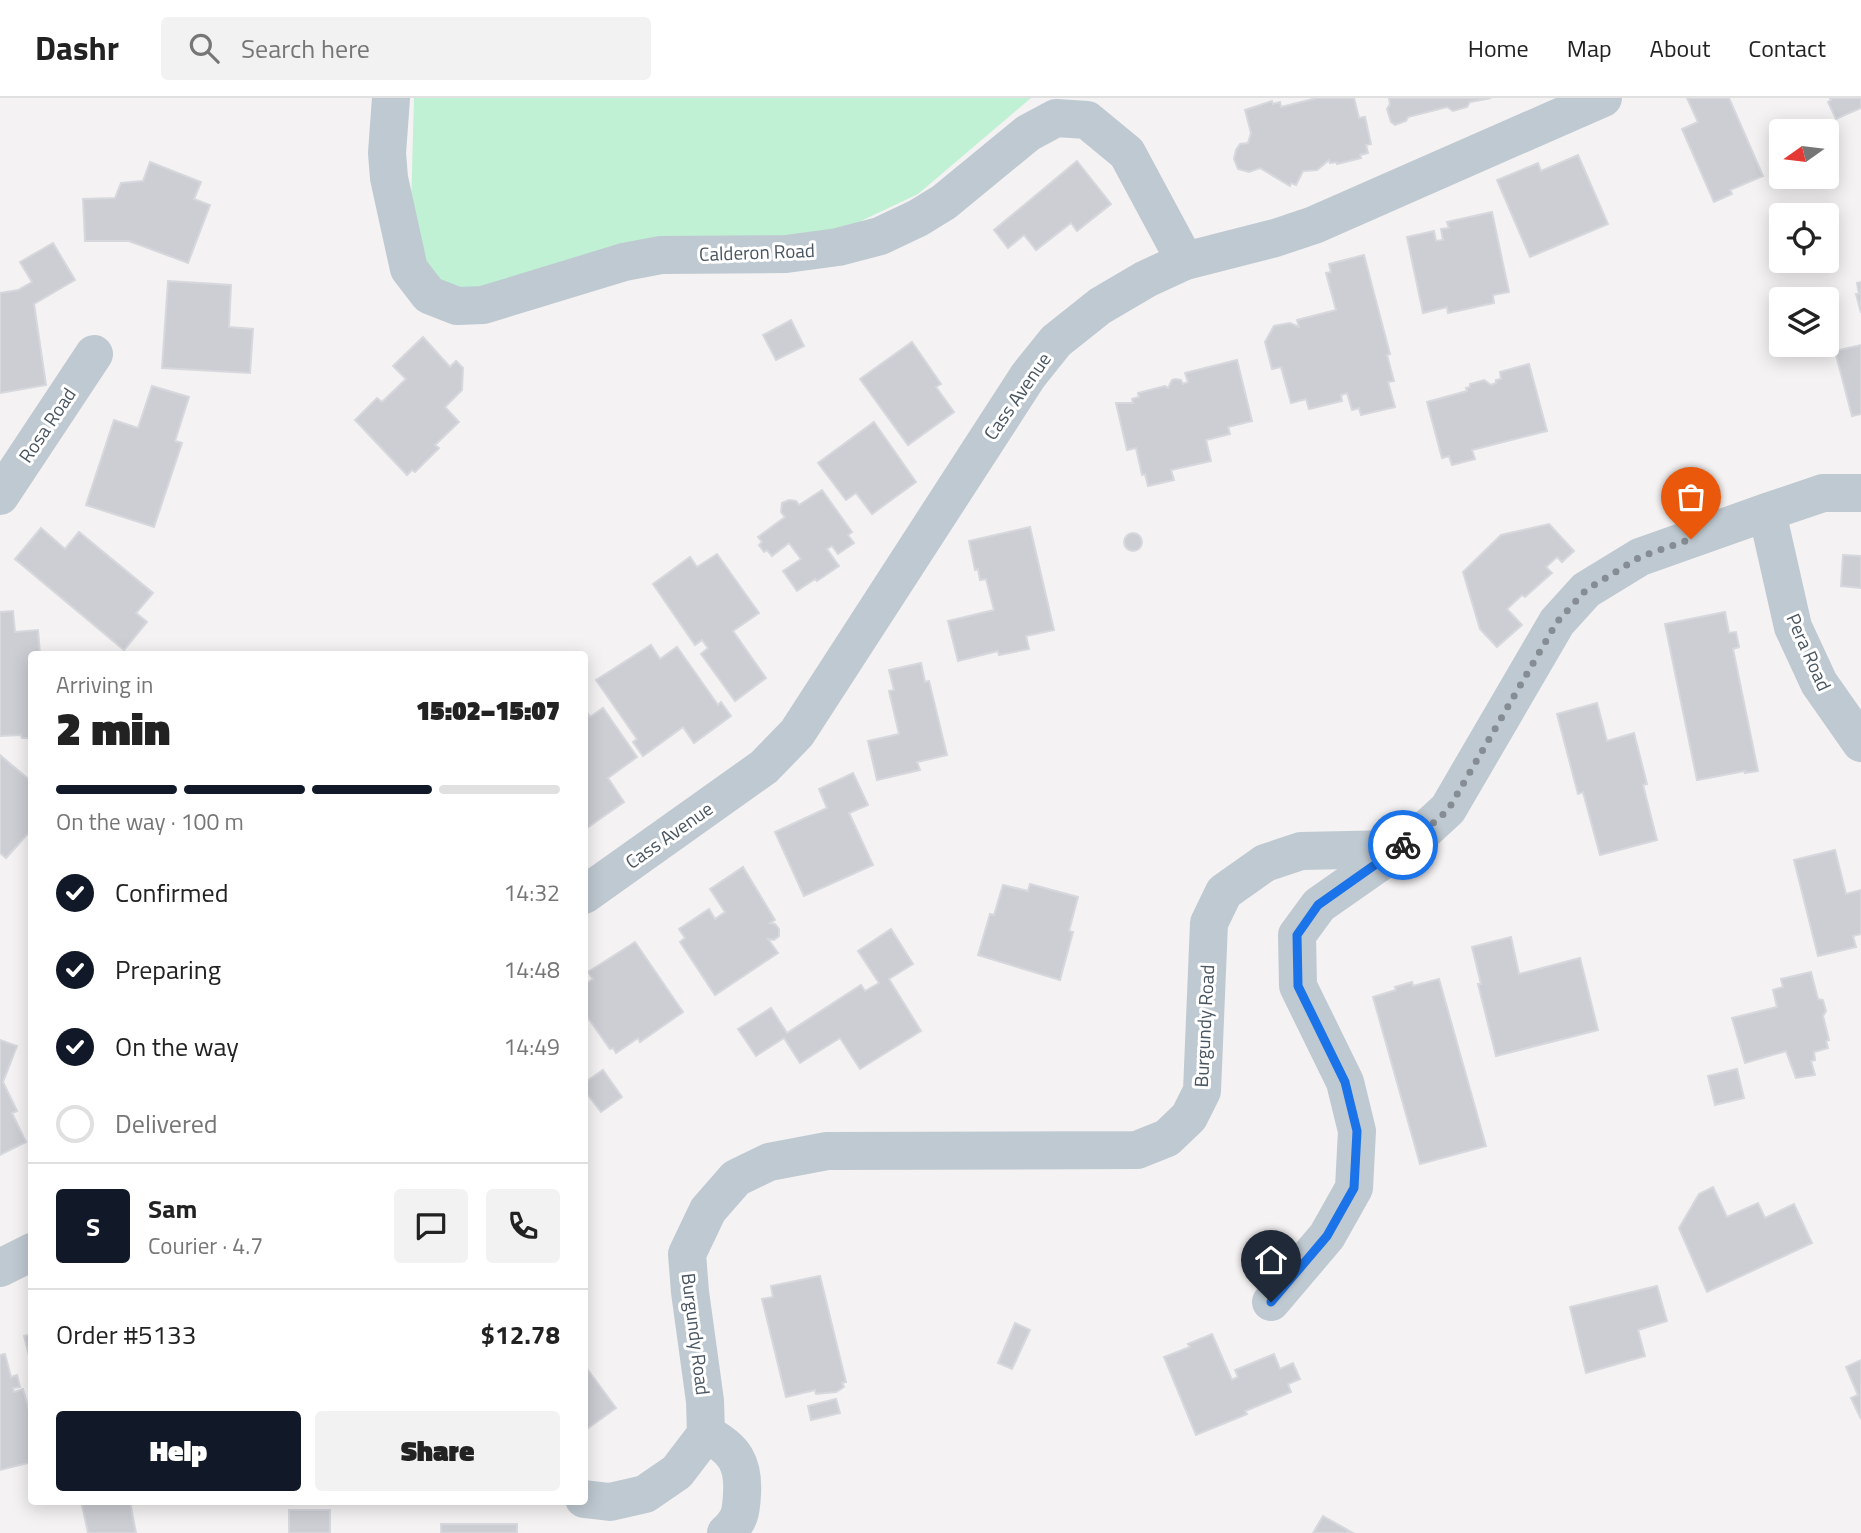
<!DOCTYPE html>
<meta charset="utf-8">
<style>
:root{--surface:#fff;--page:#f2f2f2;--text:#222;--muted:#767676;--line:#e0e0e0;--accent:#111827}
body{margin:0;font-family:"Titillium Web",sans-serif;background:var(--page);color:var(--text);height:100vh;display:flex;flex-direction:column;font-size:26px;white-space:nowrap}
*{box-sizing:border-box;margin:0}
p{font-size:23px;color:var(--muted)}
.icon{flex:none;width:38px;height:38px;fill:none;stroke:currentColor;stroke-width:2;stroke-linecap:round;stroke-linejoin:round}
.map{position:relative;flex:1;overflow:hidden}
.drawer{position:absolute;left:28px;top:553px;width:560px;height:854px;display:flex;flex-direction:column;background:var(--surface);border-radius:7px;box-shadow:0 4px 18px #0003}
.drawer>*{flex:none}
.needle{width:46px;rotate:256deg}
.buttons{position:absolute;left:1769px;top:21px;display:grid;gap:14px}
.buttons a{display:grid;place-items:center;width:70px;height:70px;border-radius:7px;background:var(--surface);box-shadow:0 4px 18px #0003;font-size:35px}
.pin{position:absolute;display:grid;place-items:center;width:60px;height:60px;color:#fff;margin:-72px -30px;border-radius:50% 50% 50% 0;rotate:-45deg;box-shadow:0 0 7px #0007}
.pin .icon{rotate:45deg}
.courier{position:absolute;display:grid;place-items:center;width:70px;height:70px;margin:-35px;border:5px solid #1a73e8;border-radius:50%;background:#fff;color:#222;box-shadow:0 2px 9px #0007}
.overview em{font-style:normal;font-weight:800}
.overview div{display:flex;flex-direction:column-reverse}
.overview{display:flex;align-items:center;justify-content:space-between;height:119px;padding:0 28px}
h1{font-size:46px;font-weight:800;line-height:52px}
.bar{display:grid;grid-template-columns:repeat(4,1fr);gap:10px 7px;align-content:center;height:84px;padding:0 28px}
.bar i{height:9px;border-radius:5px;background:var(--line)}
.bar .current{background:var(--accent)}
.bar p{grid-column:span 4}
.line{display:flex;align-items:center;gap:18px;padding:0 28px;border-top:2px solid var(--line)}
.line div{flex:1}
.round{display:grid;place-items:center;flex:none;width:74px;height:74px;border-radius:7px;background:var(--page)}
ol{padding:0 28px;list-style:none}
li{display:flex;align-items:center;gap:21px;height:77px}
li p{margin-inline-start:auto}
li .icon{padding:7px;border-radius:50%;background:var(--accent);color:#fff;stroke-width:4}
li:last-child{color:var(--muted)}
li i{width:38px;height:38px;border:4px solid var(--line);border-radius:50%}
.button{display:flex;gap:14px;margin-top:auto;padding:14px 28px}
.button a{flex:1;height:80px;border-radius:7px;background:var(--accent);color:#fff;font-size:28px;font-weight:800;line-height:80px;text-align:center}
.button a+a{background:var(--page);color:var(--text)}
header{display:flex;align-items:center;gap:42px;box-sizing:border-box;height:98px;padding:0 35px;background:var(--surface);border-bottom:2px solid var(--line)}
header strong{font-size:33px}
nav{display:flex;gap:38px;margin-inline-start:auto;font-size:24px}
.search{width:490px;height:63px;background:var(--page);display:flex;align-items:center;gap:18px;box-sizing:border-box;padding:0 24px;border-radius:7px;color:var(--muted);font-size:26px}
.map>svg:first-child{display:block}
</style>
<header>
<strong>Dashr</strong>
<div class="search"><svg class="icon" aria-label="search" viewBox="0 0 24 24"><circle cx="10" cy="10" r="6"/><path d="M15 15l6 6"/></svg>Search here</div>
<nav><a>Home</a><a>Map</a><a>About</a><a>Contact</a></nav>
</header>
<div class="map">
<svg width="1861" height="1435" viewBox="0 0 1861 1435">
<rect width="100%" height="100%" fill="#f4f2f2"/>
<!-- green -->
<path fill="#c1f1d4" d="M414,0H1031L918,96L840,133L466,198L430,175L411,110Z"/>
<!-- building -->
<g fill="#ccced4" stroke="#d6d8dd" stroke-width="2">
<path d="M1317,0H1354L1359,20L1365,19L1371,46L1366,47L1368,55L1360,57L1361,60L1337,66L1336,64L1330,65L1329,62L1317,72L1303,73L1296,87L1291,85L1290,88L1260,70L1249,74L1238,71L1234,61L1236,52L1240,46L1248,45L1251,35L1245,12L1272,3L1273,6L1280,4L1281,9Z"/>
<path d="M1389,0H1491L1470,4L1467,9L1453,13L1447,9L1408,19L1406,23L1395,27L1391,24L1387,11L1390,6Z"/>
<path d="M1687,0H1729L1763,78L1730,92L1732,96L1714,104L1682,31L1698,24Z"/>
<path d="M1830,0H1861V10L1836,21L1828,4L1831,2Z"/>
<path d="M1578,57L1608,126L1530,159L1497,82L1538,65L1541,73Z"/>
<path d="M1077,63L1111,106L1077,133L1071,125L1036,152L1024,137L1008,150L994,132Z"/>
<path d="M150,64L201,84L194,101L210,107L188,165L129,143H85L83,101L115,100L121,85L143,83Z"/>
<path d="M1492,114L1509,194L1493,197L1494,205L1448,215L1447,209L1423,215L1407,139L1434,133L1436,143L1443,142L1441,131L1449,130L1447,124Z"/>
<path d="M53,145L75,182L34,206L46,287L0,295V195L18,192L32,184L20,164Z"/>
<path d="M1364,157L1390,256L1387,257L1394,283L1388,284L1395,309L1361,317L1359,310L1352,312L1347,295L1341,297L1342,303L1309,311L1306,301L1291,305L1281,269L1272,271L1265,244L1274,228L1290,225L1299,229L1297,222L1336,212L1326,175L1331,174L1329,166Z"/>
<path d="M168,183L231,187L229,229L253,231L250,275L162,270Z"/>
<path d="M1861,184V215L1856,196H1859L1857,185Z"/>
<path d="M791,222L804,248L776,262L763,237Z"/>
<path d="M423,239L450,269L456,263L463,270L462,292L445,309L459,324L435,347L439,350L415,374L412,372L407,377L355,322L377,300L382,304L406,281L393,268Z"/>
<path d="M912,244L941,286L936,289L954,314L908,347L860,281Z"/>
<path d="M1861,247V316L1852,318L1835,253Z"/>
<path d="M1237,262L1252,323L1228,329L1230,336L1206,342L1211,363L1171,372L1174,382L1148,388L1145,376L1142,377L1136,350L1127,352L1116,305H1133L1132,301L1139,299L1138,295L1165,288L1168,290L1172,282L1175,281L1181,282L1183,286L1188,284L1185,275Z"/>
<path d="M1529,266L1547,333L1472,352L1475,361L1452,367L1449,358L1442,360L1427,304L1467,293L1466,290L1470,289V286L1484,282L1491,287L1496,285V282L1501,281L1500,274Z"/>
<path d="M152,288L189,299L175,343L182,345L154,429L86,407L114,322L138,330Z"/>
<path d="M874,324L916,384L872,416L856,395L846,402L818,365Z"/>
<path d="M822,392L852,434L848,437L854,445L838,456L832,448L827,451L839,468L817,483L815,481L797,493L783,473L801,461L789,445L772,458L767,452L764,454L759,447L762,444L758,439L785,419L781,414L782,405L789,402L796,403L799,407Z"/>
<path d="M1549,426L1574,453L1562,464L1557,459L1546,469L1552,475L1525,499L1522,497L1507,511L1522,527L1497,549L1480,531L1463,474L1501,437Z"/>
<path d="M1030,429L1054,532L1026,538L1029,551L999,557L998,553L958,563L948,523L994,512L986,481L980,482L978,471L975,472L969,443Z"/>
<path d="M41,430L65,451L79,434L153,495L136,515L147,524L124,552L15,461Z"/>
<circle cx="1133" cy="444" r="9"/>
<path d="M717,456L759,515L733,533L766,580L735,603L701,556L708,550L702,542L695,547L653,486L690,459L697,469Z"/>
<path d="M1843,457L1861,458V490L1841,488Z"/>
<path d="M13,513L15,534L38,532L40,556H32V640H22L21,637L0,638V514Z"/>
<path d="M1725,514L1729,535L1736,534L1739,549L1733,551L1758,673L1745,675V673L1697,682L1665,526Z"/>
<path d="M651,547L660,561L677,549L718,607L721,604L731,618L694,645L683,629L643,658L633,644L637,641L596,582Z"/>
<path d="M921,565L925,584L929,583L947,657L917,664L920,672L877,682L868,643L899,636L889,593L894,592L889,572Z"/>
<path d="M1597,605L1607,643L1634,635L1647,686L1643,687L1657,742L1600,757L1583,694L1578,696L1557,616Z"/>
<path d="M584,610L590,619L603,610L637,659L608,680L624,704L584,732Z"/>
<path d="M0,657L32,684V731L6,760L0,755Z"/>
<path d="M853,675L868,707L849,715L873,767L804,798L775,734L827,710L819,691Z"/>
<path d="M1835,752L1846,796L1861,792V836L1853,838L1856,849L1818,858L1794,762Z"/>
<path d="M743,769L775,822L770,825L775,826L779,831V838L774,842L768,841L778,855L715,897L680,844L685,840L679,831L709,811L715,821L725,814L710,791Z"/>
<path d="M1030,786L1078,799L1069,833L1073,834L1060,882L978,857L990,816L994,817L1003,787L1028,793Z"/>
<path d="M891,831L913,866L889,881L921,933L860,971L840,940L800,965L784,940L756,958L738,931L771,910L787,935L861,887L865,893L879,885L858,853Z"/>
<path d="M1511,839L1519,876L1580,860L1598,932L1496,958L1478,886H1481L1472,849Z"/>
<path d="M635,844L683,914L640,944L638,940L616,955L613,950L610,951L584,914V887L593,881L588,874Z"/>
<path d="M1811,874L1818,901L1823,902L1826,913L1823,918L1829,942L1826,943L1828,950L1814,954L1815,962L1811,963L1815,977L1796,980L1786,953L1745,965L1732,920L1777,909L1773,892L1783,889L1781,881Z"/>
<path d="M1439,881L1486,1048L1420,1066L1373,899L1396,892L1395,889L1412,884L1413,888Z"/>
<path d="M0,942L17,948L3,984L17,1013L12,1015L26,1044L0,1057Z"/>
<path d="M1737,971L1744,1000L1715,1007L1708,978Z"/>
<path d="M603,972L622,999L601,1014L584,992V985Z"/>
<path d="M1713,1089L1727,1119L1758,1105L1765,1120L1794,1106L1812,1145L1707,1194L1679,1130L1699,1096Z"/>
<path d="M820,1178L846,1284L842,1285L844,1289L836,1294L816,1296L815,1292L786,1299L762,1201L773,1199L771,1188Z"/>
<path d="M1657,1188L1667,1223L1638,1232L1645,1258L1586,1275L1570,1209Z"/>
<path d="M1015,1225L1030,1232L1012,1271L998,1265Z"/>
<path d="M32,1236V1269L24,1238Z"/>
<path d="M1212,1236L1232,1282L1238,1279L1235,1272L1274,1256L1280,1271L1293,1265L1300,1281L1288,1286L1291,1294L1245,1313L1247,1316L1196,1337L1164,1259L1190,1249L1188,1246Z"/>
<path d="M5,1256L11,1279L17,1277L20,1289L13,1290L14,1294L23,1291L32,1323V1364L0,1372V1257Z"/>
<path d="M1861,1262V1321L1851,1300L1858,1297L1846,1269Z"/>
<path d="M585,1268L616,1310L584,1333V1269Z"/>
<path d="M836,1301L840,1315L811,1322L808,1308Z"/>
<path d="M96,1404H130L136,1435H88L82,1407Z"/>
<rect x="289" y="1412" width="41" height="23"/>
<path d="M1323,1418L1353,1435H1313Z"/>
<rect x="441" y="1426" width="76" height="9"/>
</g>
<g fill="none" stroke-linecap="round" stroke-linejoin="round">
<!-- minor -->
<g stroke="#bfc9d1" stroke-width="38">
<path d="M391,0L387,55L389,80L409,171L429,197L457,208L483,207L624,164L661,157L786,156L838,149L880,138L918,120L944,104L1028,35L1056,20L1087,22L1127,55L1185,163"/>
<path d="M0,398L94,256"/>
<path d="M1767,414L1793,529L1819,585L1861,645"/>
<path d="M584,797L764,669L797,635L1028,278L1056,243L1100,208L1146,181L1185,163L1275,140L1314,127L1603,0"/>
<path d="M0,1170L32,1154"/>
<path d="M1271,1204L1327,1138L1354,1090L1357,1033L1345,984L1298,888L1297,837L1319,807L1422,735L1448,711L1557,524L1586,492L1640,459L1767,414L1823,395H1861"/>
<path d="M706,1336C734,1350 744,1365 742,1396C741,1415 740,1422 726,1435"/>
<path d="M584,1401L610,1404L645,1396L677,1374L706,1336L705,1303L690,1194L687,1156L708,1112L736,1080L769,1064L827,1053L1137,1052L1167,1040L1189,1019L1202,993L1209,825L1224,794L1265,765L1301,753L1396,751"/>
</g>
</g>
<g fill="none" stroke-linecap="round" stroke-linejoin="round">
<!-- done -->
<path stroke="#858c93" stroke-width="7" stroke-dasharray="0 12.6" d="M1403,747L1422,735L1448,712L1557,524L1586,492L1640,459L1691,441"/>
<!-- route -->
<path stroke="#1a73e8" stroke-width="9" d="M1271,1204L1327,1138L1354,1090L1357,1033L1345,984L1298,888L1297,837L1318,807L1403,747"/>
</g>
<g text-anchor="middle" stroke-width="6" stroke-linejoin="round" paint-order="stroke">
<!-- street labels -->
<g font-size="19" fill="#495560" stroke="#fff">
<text transform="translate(757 154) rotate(-2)" y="7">Calderon Road</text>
<text transform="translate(1017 298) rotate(-55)" y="7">Cass Avenue</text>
<text transform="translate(47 327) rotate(-56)" y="7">Rosa Road</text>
<text transform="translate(1809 554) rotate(66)" y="7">Pera Road</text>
<text transform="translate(669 737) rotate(-35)" y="7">Cass Avenue</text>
<text transform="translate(1204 928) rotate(-87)" y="7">Burgundy Road</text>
<text transform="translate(696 1236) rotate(83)" y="7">Burgundy Road</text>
</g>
</g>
</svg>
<div class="buttons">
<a><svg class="needle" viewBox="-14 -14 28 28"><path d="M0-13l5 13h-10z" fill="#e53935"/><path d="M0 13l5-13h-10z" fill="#767676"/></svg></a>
<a><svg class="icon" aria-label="locate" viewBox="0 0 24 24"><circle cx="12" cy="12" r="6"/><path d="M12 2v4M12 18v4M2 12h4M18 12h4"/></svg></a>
<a><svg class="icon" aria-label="layers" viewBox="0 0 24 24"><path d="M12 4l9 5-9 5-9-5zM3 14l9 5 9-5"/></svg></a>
</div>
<div class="pin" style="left:1691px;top:441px;background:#ea580c"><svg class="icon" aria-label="bag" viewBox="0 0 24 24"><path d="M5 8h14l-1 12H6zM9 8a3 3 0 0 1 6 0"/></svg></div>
<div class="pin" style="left:1271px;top:1204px;background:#1f2937"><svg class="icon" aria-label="home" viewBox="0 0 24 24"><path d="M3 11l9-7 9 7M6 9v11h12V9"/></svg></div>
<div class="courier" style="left:1403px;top:747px"><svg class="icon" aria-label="bike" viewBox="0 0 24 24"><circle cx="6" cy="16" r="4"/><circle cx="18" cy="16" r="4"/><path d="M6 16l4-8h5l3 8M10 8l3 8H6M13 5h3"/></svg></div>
<section class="drawer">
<div class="overview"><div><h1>2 min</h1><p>Arriving in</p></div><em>15:02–15:07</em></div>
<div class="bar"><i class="current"></i><i class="current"></i><i class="current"></i><i></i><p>On the way · 100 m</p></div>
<ol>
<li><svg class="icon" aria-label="check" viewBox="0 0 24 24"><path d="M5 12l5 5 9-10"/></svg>Confirmed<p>14:32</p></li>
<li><svg class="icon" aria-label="check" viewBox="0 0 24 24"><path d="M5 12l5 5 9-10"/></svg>Preparing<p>14:48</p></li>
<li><svg class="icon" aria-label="check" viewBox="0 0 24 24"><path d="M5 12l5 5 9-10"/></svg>On the way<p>14:49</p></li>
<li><i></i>Delivered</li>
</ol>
<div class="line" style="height:126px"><b class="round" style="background:var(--accent);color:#fff">S</b><div><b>Sam</b><p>Courier · 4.7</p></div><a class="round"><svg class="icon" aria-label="chat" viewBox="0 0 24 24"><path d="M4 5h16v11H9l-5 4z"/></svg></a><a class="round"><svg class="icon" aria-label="phone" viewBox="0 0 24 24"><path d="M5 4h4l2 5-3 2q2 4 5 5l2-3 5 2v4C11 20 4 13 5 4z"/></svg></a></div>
<div class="line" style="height:91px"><div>Order #5133</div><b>$12.78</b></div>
<div class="button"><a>Help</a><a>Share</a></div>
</section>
</div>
